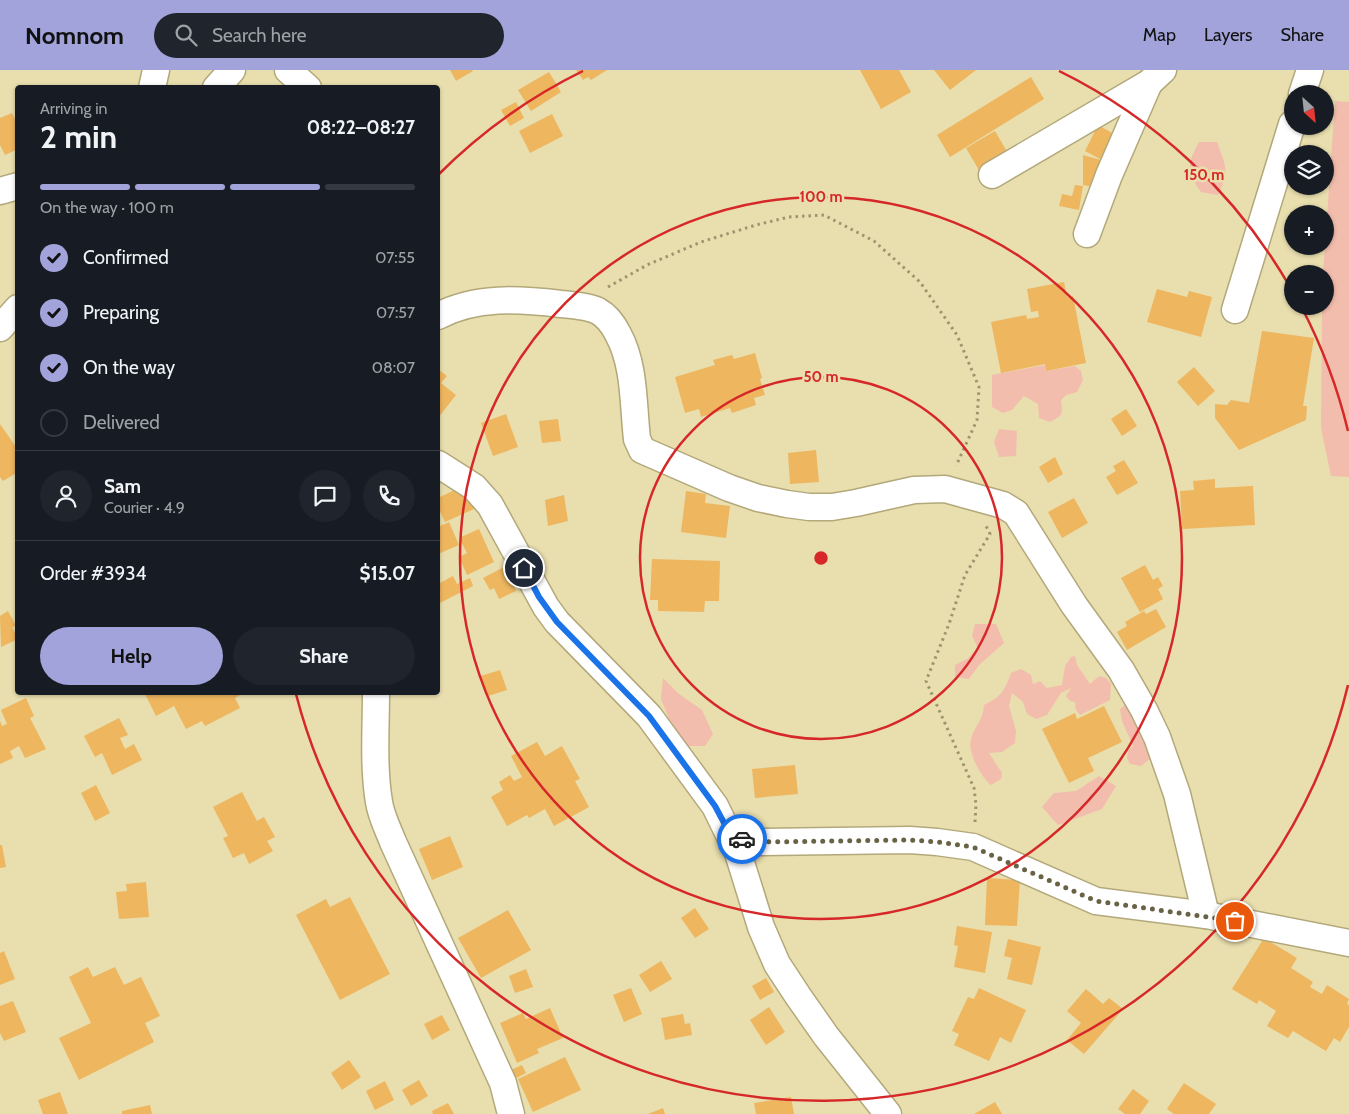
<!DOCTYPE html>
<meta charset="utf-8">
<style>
:root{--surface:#171b24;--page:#20242c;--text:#f1f3f6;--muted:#9ea1a6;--line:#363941;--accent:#a2a3da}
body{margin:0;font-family:Cabin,sans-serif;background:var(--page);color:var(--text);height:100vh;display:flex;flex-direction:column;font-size:19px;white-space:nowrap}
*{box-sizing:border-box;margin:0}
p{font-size:16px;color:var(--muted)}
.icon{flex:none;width:28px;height:28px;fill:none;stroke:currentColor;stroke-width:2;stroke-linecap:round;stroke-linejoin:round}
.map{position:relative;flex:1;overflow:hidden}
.sheet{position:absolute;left:15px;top:15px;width:425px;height:610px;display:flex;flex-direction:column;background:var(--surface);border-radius:5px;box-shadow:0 1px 4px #0004}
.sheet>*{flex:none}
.needle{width:32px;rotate:153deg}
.controls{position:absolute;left:1284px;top:15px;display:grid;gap:10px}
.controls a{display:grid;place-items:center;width:50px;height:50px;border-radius:50%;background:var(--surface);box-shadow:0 1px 4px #0004;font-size:25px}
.pin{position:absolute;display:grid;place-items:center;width:42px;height:42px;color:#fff;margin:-21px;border:2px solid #fff;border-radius:50%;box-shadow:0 1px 5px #0007}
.courier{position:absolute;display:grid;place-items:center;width:50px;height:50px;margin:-25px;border:4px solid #1a73e8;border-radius:50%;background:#fff;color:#222;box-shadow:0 1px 6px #0007}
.summary em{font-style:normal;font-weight:800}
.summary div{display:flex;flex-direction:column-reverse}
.summary{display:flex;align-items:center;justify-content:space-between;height:85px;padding:0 25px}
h1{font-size:32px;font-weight:800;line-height:38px}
.bar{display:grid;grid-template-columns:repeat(4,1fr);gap:8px 5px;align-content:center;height:60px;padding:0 25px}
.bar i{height:6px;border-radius:4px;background:var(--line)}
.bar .selected{background:var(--accent)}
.bar p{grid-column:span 4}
.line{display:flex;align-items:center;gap:12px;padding:0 25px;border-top:1px solid var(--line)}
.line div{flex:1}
.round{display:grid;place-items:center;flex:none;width:52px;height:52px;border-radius:26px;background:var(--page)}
ol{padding:0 25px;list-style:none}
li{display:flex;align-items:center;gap:15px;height:55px}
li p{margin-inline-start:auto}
li .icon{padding:5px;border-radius:50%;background:var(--accent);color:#111;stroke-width:4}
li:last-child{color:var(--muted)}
li i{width:28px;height:28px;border:2px solid var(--line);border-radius:50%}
.action{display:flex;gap:10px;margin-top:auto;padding:10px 25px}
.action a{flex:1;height:58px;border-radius:30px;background:var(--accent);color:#111;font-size:20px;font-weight:800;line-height:58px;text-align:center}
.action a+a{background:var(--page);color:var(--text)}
header{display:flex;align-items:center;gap:30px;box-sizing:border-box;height:70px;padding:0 25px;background:var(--accent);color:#111}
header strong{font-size:24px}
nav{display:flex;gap:28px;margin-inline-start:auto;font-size:18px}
.search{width:350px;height:45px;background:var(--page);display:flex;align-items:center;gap:12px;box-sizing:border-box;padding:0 18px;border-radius:28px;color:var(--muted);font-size:19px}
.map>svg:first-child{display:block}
</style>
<header>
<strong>Nomnom</strong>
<div class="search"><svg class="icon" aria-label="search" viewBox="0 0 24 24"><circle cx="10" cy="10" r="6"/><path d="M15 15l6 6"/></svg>Search here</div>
<nav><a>Map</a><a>Layers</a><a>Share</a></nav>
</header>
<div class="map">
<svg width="1349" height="1044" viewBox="0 0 1349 1044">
<rect width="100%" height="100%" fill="#e9deae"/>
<!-- green -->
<g fill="#f3bdad">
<path d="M1335,31L1349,32V407L1331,406L1321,358L1322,236H1325V204H1323Z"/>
<path d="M1199,72H1217C1226,97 1230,101 1218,125L1201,122C1186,101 1187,94 1199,72Z"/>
<path d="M1045,295L1046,301L1075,296L1081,301L1083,310L1077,322L1066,325L1061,330C1063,345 1063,345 1050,352L1039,348L1038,334L1024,326L1012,340L1003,343L992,337V305Z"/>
<path d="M999,359L1017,361L1016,386L999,387L994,372Z"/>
<path d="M975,554H996L1004,573L979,595L969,609L955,607V595L967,589L978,578L972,566Z"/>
<path d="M1075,586L1077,595L1090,614L1099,606L1106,608L1111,614L1110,630L1080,645L1076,640L1075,632L1070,631L1066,626L1071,618L1061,623L1047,645L1036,649L1027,644L1023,632L1012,623L1009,636L1016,661L1015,673L1002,682L989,683L1002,703L1001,709L991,715C981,707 967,682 971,669C975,655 983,651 984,635C1001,627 1005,620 1011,603L1021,599L1031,605L1033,614L1040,611L1047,618L1062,615L1065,596L1071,587Z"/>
<path d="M663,608L679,624L702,640L713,664L705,676H687L672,656L661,629Z"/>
<path d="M1131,630L1151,688L1141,696L1130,694L1127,688L1128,681L1133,676L1122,651L1120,639Z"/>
<path d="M1099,706L1116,716L1102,739L1058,755L1042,737L1054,723L1076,721Z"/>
</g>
<!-- building -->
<g fill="#eeb65f">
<path d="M450,0H472L473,1L456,11Z"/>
<path d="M576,0H607L591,10L588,7L583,10Z"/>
<path d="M860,0H899L911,22L881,39Z"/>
<path d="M934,0H976L950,20Z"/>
<path d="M549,2L561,22L531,41L518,20Z"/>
<path d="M1031,7L1044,29L950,87L937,65Z"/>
<path d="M516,32L524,48L510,56L501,40Z"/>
<path d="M12,43L18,55V79L5,85L0,75V48Z"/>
<path d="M552,44L563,66L530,83L519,61Z"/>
<path d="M1098,55L1114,64L1102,90L1085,81Z"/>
<path d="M995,61L1012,90L983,107L966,78Z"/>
<path d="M1083,85L1101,90L1094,117L1083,115Z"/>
<path d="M1075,115L1083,116L1079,140L1059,136L1062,124L1072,126Z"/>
<path d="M1064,212L1067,227L1073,226L1086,293L1046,301L1045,294L1001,303L991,252L1026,245L1027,249L1039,247L1038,241L1031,242L1027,219Z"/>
<path d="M1157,219L1187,227L1189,221L1212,227L1201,267L1147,252Z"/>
<path d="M1262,261L1314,268L1303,336H1307L1306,350L1239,380L1215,348V334L1227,335L1231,330L1249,333Z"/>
<path d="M755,283L762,308L760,309L765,325L754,328L756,335L732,343L730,338L701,347L699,339L685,343L675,307L715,295L713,290L732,285L734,289Z"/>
<path d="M1194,297L1215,321L1198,336L1177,312Z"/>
<path d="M438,299L447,306L441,313L456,325L438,348Z"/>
<path d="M1126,339L1137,356L1122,366L1111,349Z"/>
<path d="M506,344L518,377L493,386L481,353Z"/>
<path d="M558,349L561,371L542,373L539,351Z"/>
<path d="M0,354L18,380V402L3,411L0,407Z"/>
<path d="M816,380L819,412L790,414L788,383Z"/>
<path d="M1055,387L1063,404L1048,413L1039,397Z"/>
<path d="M1124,390L1138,413L1117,425L1106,407L1116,401L1113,396Z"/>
<path d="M1215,409V418L1253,416L1255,455L1182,459L1180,421L1194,420L1193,411Z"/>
<path d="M463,416L474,439L445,452L438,437V428Z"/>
<path d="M686,421L706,424L705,433L730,436L726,468L681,462Z"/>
<path d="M564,425L568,451L548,456L545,430Z"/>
<path d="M1074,428L1088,453L1062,468L1048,442Z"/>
<path d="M449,452L459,475L438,484V457Z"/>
<path d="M479,459L494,492L467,505L459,487L467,483L459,468Z"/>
<path d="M652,489L720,491L719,531H705L704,542L658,541V530H650Z"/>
<path d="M1145,495L1153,510L1158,507L1163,516L1158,519L1163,529L1140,542L1121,508Z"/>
<path d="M504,497L516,521L499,529L494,518L490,520L483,508Z"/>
<path d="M453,506L457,514L470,508L473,516L438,534V514Z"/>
<path d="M1156,539L1166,557L1127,580L1117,562L1127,556L1125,552L1144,541L1146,544Z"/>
<path d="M8,541L16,556L12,557L18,569L1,577L0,546Z"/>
<path d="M500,600L507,620L488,626L481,606Z"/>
<path d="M144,622H245L235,628L240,638L205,656L202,651L186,659L174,636L156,646Z"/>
<path d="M26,628L34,646L30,648L46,679L25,688L19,676L10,681L13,688L0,694V651L2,656L7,654L1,640Z"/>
<path d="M1104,636L1122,672L1088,688L1094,701L1069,713L1042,659L1075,643L1077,649Z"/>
<path d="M119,648L128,665L120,668L125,679L134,674L142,690L112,705L102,683L95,687L84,666Z"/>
<path d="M537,672L545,686L562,676L580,709L575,711L589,737L554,756L545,739L529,748L527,745L507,756L491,727L503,720L499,712L510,705L514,711L522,707L511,686Z"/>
<path d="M795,695L798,724L755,728L752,699Z"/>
<path d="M96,715L110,743L95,751L81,723Z"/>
<path d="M242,722L257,751L264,747L275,767L267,771L273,781L249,794L244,783L233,788L223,768L228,766L213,737Z"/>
<path d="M450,766L463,797L432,810L419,779Z"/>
<path d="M0,775H2L6,797L0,798Z"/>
<path d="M987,808L1020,810L1017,856L985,855Z"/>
<path d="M146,812L149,847L119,849L116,822L127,821L126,814Z"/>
<path d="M350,827L390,904L340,930L296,845L326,829L330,837Z"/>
<path d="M695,838L709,859L695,868L681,848Z"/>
<path d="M508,840L531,880L481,908L458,868Z"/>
<path d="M957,856L992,862L985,903L954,897L958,876L954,875Z"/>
<path d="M1264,868L1297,888L1291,898L1313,912L1310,917L1322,924L1327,915L1349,929L1347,934L1349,935V957L1340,972L1334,968L1326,981L1293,961L1288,968L1267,956L1276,941L1259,930L1257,934L1232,919Z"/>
<path d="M1008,869L1041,877L1032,915L1007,909L1012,888L1004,886Z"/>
<path d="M4,881L15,909L0,915V883Z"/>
<path d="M661,891L672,909L650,922L639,905Z"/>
<path d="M88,897L93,907L115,897L124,915L141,907L160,946L145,953L154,972L79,1010L59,968L91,953L69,907Z"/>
<path d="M526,899L533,917L515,923L509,906Z"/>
<path d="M766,908L774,922L760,930L752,916Z"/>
<path d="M631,918L642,944L624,952L613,925Z"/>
<path d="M979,918L1026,940L1011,973L1000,967L989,991L954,975L959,964L952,961L968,927L974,929Z"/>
<path d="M1086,919L1103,934L1109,928L1123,939L1084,984L1067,970L1081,953L1067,941Z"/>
<path d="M13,931L26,962L4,971L0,963V936Z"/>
<path d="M769,937L785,962L766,975L750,950Z"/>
<path d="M550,938L563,968L537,979L539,983L517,993L500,953L523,943L526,949Z"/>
<path d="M683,944L685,954L690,953L692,965L665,970L661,948Z"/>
<path d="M442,945L450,960L432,970L424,954Z"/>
<path d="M565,987L581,1020L533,1042L518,1009Z"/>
<path d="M349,990L361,1007L342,1020L331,1003Z"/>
<path d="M522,995L526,1003L516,1008L511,1000Z"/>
<path d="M419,1010L428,1026L411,1036L402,1020Z"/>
<path d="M385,1011L394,1030L375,1040L366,1021Z"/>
<path d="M1184,1013L1216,1034L1209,1044H1174L1167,1039Z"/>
<path d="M1133,1019L1149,1031L1140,1044H1125L1118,1039Z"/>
<path d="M60,1022L68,1044H43L38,1030Z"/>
<path d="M791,1027L794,1044H756L754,1033Z"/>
<path d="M995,1032L1002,1044H974Z"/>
<path d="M448,1033L454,1044H433L432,1041Z"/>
<path d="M150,1035L152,1044H122V1041Z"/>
<path d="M663,1038L665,1044H648Z"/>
</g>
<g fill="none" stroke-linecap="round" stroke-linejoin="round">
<!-- minor casing -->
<g stroke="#b3a87a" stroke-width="29">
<g id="minor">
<path d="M288,0L308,18"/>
<path d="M152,18L156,0"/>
<path d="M216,18L232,0"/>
<path d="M1302,24L1310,0"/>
<path d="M992,105L1149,13L1163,0"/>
<path d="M0,121L18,116"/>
<path d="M1087,164L1109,105L1149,13"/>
<path d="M1235,240L1292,54"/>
<path d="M438,246C476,226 519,229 561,234C572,235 588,236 598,241C607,246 614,256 618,264C635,295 633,334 637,369L642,380L729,418L758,428L787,434L809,437H832L856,433L914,420L945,419L1003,435L1016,443L1074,535L1121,600L1144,640L1157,667L1177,724L1206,845"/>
<path d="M0,258L18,238"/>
<path d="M438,394L474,417L490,435L546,537L557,552L649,646L715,736L738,783L761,857L777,894L798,926L826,966L888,1044"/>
<path d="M376,622C376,658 373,696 379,732C381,746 388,759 393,772L503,1013L511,1044"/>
<path d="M730,764L745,770L759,772L910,770L937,772L973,777L1096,831L1206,845L1349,873"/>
</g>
</g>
<!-- path -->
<g stroke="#9d9570" stroke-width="3" stroke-dasharray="2.5 4" stroke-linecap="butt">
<path d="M608,217L647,195L701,172L756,155L789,147L824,145L874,171L920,212L957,265L979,317L977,350L956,396"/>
<path d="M975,752L976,735L974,718L926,611L949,554L965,505L990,464L986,456"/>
</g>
<!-- minor -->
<use href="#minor" stroke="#fff" stroke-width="26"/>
</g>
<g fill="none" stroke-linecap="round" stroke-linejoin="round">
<!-- done -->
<path stroke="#696245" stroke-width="5" stroke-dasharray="0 9" d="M742,769L759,772L910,770L937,772L973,777L1096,831L1235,851"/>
<!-- route -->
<path stroke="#1a73e8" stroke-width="6" d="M524,498L539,527L557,552L649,646L715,736L730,764L742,769"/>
</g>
<!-- distance rings -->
<g fill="none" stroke="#d62828" stroke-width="2.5">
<circle cx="821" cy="488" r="181"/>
<circle cx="821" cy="488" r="361"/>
<path d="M1348 615A542 542 0 0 1 296 624M438 105A542 542 0 0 1 583 1M1059 1A542 542 0 0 1 1290 217M1302 238A542 542 0 0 1 1348 361"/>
</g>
<circle cx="821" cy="488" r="8" fill="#d62828" stroke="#e9deae" stroke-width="2.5"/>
<g font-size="15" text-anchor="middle" font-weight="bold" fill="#d62828" stroke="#e9deae" stroke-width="5" stroke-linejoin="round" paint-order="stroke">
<text x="1204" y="110">150 m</text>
<text x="821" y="132">100 m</text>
<text x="821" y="312">50 m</text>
</g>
</svg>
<div class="controls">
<a><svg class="needle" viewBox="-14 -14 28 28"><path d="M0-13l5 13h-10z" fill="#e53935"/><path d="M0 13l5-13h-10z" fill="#9ea1a6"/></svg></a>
<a><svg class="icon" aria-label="layers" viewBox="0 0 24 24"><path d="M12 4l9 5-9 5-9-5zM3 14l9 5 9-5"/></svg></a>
<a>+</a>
<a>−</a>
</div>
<div class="pin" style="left:1235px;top:851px;background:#ea580c"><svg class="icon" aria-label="bag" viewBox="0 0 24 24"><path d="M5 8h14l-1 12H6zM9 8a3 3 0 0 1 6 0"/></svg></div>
<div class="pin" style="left:524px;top:498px;background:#1f2937"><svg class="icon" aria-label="home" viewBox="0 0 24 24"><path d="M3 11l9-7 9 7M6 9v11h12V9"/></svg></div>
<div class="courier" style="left:742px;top:769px"><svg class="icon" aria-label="car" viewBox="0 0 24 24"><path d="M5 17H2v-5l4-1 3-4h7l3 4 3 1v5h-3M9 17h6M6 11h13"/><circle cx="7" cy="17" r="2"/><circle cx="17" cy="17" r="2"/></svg></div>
<section class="sheet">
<div class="summary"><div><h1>2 min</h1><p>Arriving in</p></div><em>08:22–08:27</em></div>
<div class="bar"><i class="selected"></i><i class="selected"></i><i class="selected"></i><i></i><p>On the way · 100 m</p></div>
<ol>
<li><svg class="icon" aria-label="check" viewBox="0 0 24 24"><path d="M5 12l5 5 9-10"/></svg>Confirmed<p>07:55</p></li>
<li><svg class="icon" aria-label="check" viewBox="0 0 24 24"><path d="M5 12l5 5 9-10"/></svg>Preparing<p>07:57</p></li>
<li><svg class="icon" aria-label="check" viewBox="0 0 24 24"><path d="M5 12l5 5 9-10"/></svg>On the way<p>08:07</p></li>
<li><i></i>Delivered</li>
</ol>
<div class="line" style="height:90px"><a class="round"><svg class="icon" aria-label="person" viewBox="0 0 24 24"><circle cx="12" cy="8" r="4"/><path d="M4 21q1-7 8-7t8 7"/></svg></a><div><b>Sam</b><p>Courier · 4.9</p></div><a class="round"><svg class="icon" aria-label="chat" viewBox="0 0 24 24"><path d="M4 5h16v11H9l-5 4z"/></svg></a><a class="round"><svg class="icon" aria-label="phone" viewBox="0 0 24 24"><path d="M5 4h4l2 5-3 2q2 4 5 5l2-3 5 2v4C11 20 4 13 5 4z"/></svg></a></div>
<div class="line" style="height:65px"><div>Order #3934</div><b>$15.07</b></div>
<div class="action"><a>Help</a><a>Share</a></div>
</section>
</div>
